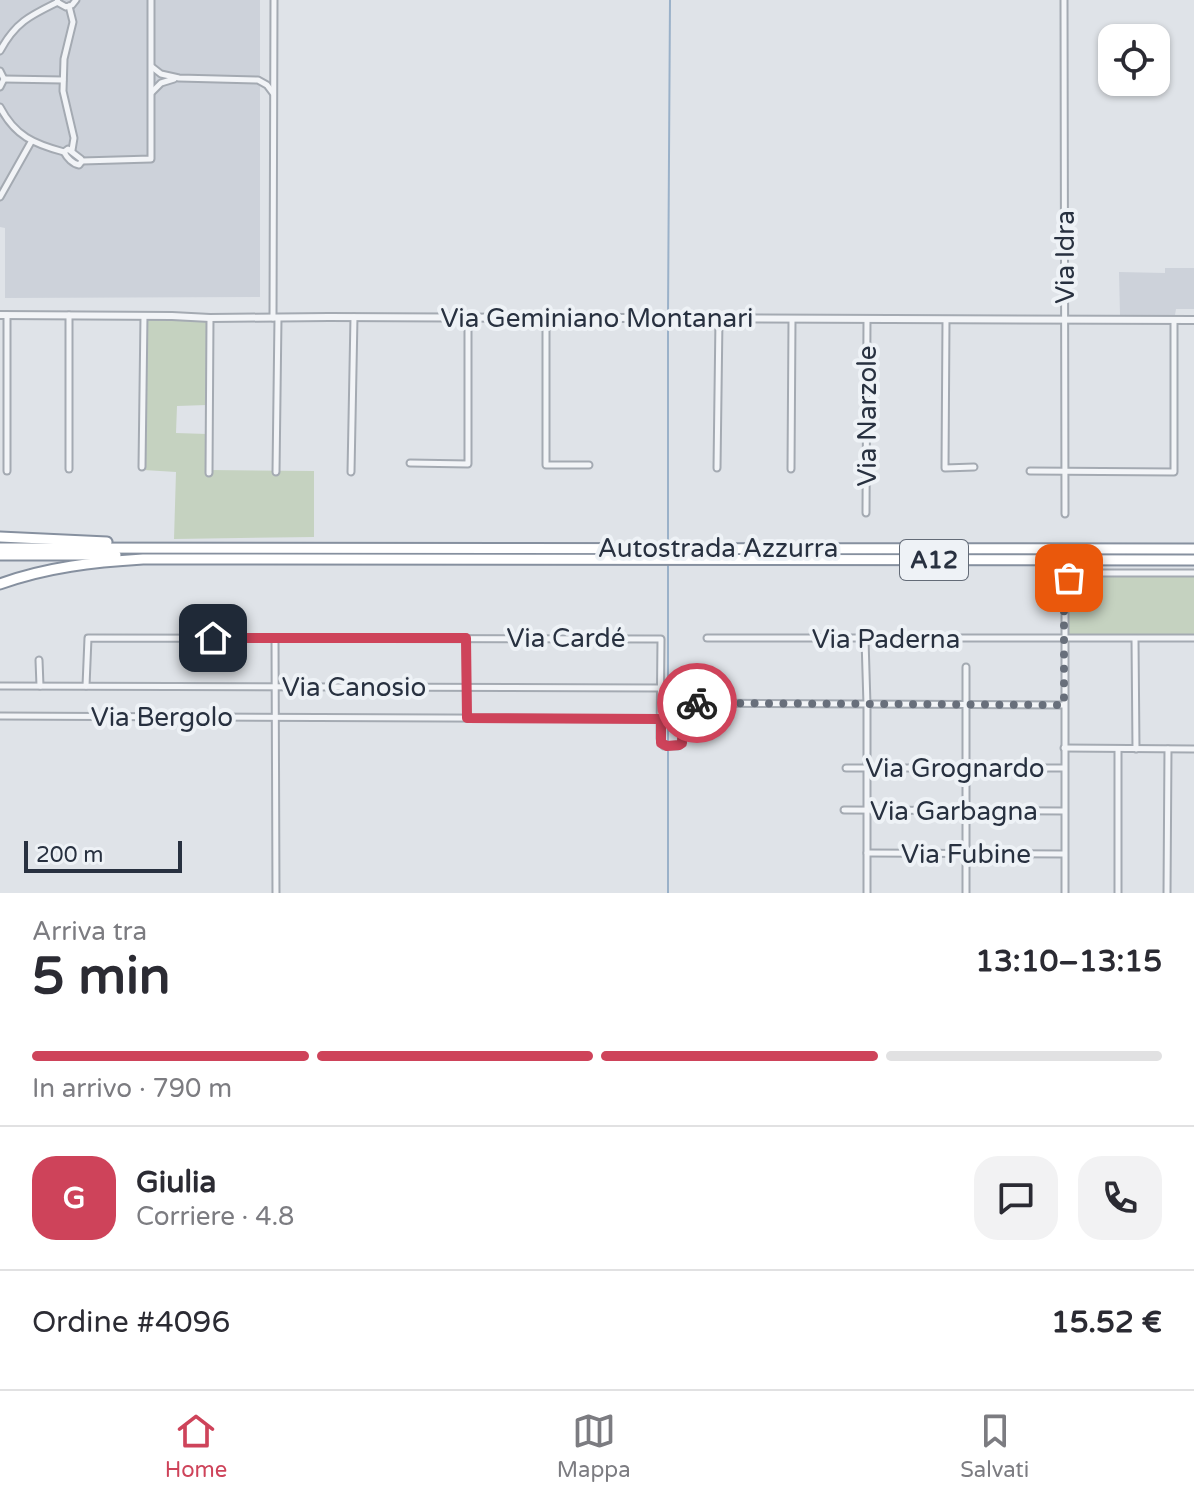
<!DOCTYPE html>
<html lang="it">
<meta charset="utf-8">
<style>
:root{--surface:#fff;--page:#f2f2f3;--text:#2b2b33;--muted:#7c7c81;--line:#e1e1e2;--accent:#ce435a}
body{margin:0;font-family:"Varela Round",sans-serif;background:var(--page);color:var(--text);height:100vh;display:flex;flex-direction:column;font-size:30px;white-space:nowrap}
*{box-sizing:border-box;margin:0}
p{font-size:26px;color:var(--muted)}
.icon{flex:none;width:44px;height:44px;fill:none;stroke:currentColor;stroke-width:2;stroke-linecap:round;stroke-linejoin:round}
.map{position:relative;height:893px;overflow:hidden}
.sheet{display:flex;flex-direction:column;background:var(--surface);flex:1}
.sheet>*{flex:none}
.buttons{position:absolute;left:1098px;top:24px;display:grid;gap:16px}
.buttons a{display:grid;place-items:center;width:72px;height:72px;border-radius:16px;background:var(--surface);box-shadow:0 2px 6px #0004;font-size:40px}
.scale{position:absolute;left:24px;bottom:20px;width:158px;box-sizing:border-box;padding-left:8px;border:4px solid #283140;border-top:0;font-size:22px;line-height:28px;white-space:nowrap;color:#283140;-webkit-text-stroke:6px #eef2f6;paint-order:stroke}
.pin{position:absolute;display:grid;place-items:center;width:68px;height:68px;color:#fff;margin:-34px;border-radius:16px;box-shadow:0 4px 12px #0006}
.courier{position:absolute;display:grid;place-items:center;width:80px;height:80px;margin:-40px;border:6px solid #ce435a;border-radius:50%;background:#fff;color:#222;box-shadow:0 2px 10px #0007}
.summary em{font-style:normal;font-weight:700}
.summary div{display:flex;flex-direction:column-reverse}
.summary{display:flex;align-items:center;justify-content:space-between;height:136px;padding:0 32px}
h1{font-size:52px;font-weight:700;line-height:60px}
.bar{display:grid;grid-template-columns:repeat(4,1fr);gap:12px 8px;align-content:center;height:96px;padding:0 32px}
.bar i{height:10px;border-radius:6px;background:var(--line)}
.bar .active{background:var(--accent)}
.bar p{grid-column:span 4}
.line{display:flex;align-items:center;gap:20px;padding:0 32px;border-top:2px solid var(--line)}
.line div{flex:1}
.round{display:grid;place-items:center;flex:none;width:84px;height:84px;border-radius:24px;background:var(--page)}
.tab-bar{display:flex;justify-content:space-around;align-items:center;height:112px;border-top:2px solid var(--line);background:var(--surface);font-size:22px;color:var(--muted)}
.tab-bar a{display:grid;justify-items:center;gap:4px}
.tab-bar .active{color:var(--accent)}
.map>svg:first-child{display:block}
</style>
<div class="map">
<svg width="1194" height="893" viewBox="0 0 1194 893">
<rect width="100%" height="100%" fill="#dfe3e8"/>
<!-- built -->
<g fill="#cdd2da">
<path d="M0,0H260V297L5,298V228L0,227Z"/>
<path d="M1165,268H1194V309H1176L1175,315H1120L1119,272L1165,273Z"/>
</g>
<!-- green -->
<g fill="#c5d2c0">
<path d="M145,320L207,321V405L177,406L176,433L207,434L208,470L314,471V537L174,539L176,472L144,470Z"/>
<path d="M1079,575L1194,576V635L1068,636C1068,617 1061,585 1079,575Z"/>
</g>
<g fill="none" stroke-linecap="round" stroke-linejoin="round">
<!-- stream -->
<g stroke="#9ab1c9" stroke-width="2">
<path d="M668,315L670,0"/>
<path d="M668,547V321"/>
<path d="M668,743V565"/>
<path d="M668,893V749"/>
</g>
<!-- minor casing -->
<g stroke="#a4aab2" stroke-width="9">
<g id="minor">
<path d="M1064,0L1065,514"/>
<path d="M57,2L66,7L72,5L76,0"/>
<path d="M69,6L73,22L64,59L63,91L74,138L72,150"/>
<path d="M0,51C15,23 29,16 58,2"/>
<path d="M152,67L161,74L179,78L258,80L267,85L273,93"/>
<path d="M0,71L4,79L0,87"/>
<path d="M4,79L63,80"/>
<path d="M152,92L161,83L174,79"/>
<path d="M0,107C15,136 34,144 64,152"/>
<path d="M68,149L81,159L82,161L79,165C73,164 67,158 64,152Z"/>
<path d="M82,161L151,159V0"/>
<path d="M0,197L31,142"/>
<path d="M273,318L274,0"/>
<path d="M546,318V465H589"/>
<path d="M946,320L945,468L974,467"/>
<path d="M410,463L468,464V318"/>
<path d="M142,467L144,316"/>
<path d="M717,468L719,319"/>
<path d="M69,469V315"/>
<path d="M791,469L792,320"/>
<path d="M7,471V315"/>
<path d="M1030,471L1174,472V320"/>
<path d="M276,472L278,318"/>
<path d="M351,472L354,317"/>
<path d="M209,473L210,318"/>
<path d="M866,513L867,320"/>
<path d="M275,638L276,893"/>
<path d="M466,638L467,718"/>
<path d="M707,638H1194"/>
<path d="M865,639L867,705V893"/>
<path d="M1135,639L1136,749"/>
<path d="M39,660L40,686"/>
<path d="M966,667V893"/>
<path d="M0,686L661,688"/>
<path d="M86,686L88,638L661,639L660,738L661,743L664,746H678L681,744C684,730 678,712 691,703L1064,705"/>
<path d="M0,716L661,719"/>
<path d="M1064,748L1194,749"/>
<path d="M1118,749V893"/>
<path d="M846,768H1064"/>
<path d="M844,810L1064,811"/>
<path d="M867,853L1064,854"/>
<path d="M1065,893V584L1070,577L1079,573H1194"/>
<path d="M1167,893L1168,749"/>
</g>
</g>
<!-- tertiary casing -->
<g stroke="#a4aab2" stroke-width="10">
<path id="tertiary" d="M0,315L172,316L210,318L329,317L1194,320"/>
</g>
<!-- motorway casing -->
<g stroke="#86909f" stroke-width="13">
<g id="motorway">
<path d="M0,537L107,542"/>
<path d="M0,548L1194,549"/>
<path d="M0,555H116"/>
<path d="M0,584C47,567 94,562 143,559L1194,560"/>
</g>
</g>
<!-- minor -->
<use href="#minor" stroke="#f2f4f7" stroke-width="5"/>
<!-- tertiary -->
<use href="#tertiary" stroke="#f2f4f7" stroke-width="6"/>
<!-- motorway -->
<use href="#motorway" stroke="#fff" stroke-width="9"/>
</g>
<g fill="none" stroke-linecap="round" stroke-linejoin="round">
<!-- done -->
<path stroke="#686f7b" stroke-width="8" stroke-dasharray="0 14.4" d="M697,703L1064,705V590L1069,578"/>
<!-- route -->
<path stroke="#ce435a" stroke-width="10" d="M213,638H466L467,718L661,719V743L667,746L679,745L682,743L683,712L688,704L697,703"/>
</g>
<g text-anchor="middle" stroke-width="8" stroke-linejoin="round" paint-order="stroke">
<!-- shield labels -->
<rect fill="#eef2f6" stroke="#636b77" stroke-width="2" x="900" y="540" width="68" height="40" rx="6"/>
<g font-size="24" font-weight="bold" fill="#283140">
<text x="934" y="568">A12</text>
</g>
<!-- street labels -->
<g font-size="26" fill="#283140" stroke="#eef2f6">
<text transform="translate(1065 257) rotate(-90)" y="9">Via Idra</text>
<text x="597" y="327">Via Geminiano Montanari</text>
<text transform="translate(867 416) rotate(-90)" y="9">Via Narzole</text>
<text x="718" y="557">Autostrada Azzurra</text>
<text x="566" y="647">Via Cardé</text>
<text x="886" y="648">Via Paderna</text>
<text x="354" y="696">Via Canosio</text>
<text x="162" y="726">Via Bergolo</text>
<text x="955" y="777">Via Grognardo</text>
<text x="954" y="820">Via Garbagna</text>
<text x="966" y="863">Via Fubine</text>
</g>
</g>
</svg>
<div class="buttons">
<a><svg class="icon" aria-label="locate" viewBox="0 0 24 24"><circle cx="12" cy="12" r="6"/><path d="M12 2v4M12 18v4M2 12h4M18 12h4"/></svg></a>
</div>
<div class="scale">200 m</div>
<div class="pin" style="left:1069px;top:578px;background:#ea580c"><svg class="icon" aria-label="bag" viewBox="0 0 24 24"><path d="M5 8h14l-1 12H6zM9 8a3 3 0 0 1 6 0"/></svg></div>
<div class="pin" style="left:213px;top:638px;background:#1f2937"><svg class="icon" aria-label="home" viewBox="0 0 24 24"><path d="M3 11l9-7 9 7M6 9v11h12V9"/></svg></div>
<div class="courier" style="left:697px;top:703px"><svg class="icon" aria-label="bike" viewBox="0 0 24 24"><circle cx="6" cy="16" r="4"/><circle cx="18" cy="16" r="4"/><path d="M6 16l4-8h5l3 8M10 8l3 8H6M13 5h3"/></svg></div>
</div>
<section class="sheet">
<div class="summary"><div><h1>5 min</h1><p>Arriva tra</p></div><em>13:10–13:15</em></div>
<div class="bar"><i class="active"></i><i class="active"></i><i class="active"></i><i></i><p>In arrivo · 790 m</p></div>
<div class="line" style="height:144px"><b class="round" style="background:var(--accent);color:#fff">G</b><div><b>Giulia</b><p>Corriere · 4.8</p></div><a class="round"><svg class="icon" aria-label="chat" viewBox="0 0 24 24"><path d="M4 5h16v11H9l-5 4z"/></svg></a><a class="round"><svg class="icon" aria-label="phone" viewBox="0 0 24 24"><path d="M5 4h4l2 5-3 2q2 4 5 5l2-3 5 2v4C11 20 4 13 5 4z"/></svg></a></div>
<div class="line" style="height:104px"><div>Ordine #4096</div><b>15.52 €</b></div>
</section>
<nav class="tab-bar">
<a class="active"><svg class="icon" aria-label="home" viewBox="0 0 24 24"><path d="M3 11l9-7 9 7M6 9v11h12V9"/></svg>Home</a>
<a><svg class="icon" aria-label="map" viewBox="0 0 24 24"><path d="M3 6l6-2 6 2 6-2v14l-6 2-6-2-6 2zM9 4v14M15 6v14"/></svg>Mappa</a>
<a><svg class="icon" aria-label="saved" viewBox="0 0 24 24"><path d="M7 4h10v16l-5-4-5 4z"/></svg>Salvati</a>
</nav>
